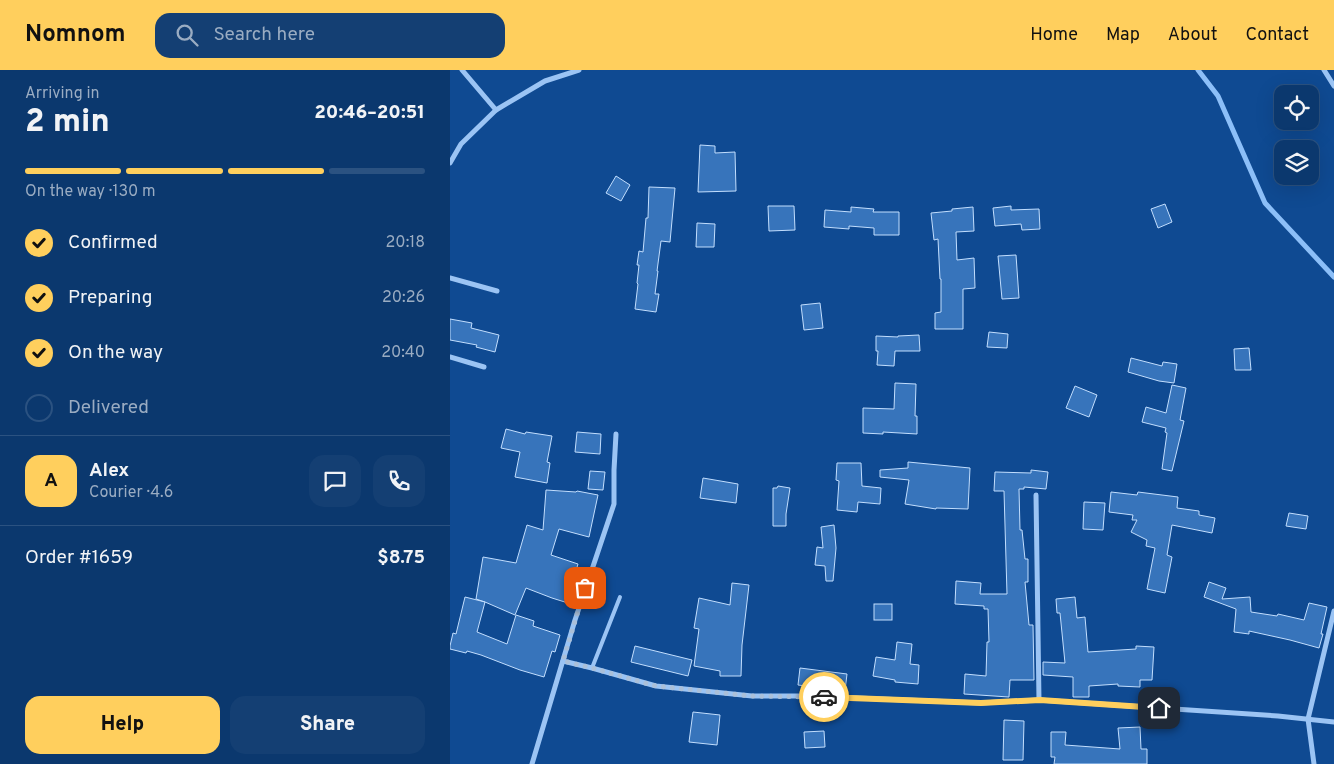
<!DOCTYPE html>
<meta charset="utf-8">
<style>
:root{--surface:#0b386e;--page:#143f73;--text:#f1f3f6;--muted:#9aacc2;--line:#2b5281;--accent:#ffcf5d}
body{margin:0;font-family:Overpass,sans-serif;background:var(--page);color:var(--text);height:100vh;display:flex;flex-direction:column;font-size:19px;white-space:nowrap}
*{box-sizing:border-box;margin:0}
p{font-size:16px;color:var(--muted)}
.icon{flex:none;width:28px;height:28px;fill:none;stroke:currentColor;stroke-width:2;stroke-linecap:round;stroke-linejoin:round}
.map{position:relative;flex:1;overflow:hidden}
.panel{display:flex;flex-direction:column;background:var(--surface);width:450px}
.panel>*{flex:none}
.tools{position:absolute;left:824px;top:15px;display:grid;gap:10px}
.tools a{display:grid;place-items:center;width:45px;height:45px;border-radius:10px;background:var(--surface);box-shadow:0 5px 20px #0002,0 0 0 1px var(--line);font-size:25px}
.pin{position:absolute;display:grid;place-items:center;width:42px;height:42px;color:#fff;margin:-21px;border-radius:10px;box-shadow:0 2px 8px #0006}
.courier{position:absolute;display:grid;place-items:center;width:50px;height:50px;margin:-25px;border:4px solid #ffcf5d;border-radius:50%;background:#fff;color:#222;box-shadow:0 1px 6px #0007}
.summary em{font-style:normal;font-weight:800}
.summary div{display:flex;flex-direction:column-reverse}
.summary{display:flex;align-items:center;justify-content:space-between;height:85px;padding:0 25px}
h1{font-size:32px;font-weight:800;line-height:38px}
.bar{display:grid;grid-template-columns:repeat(4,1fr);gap:8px 5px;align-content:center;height:60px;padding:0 25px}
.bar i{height:6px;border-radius:4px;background:var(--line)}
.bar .on{background:var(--accent)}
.bar p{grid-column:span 4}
.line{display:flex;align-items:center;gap:12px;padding:0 25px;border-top:1px solid var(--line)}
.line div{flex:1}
.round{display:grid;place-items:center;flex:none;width:52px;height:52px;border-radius:15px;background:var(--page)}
ol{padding:0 25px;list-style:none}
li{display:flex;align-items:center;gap:15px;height:55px}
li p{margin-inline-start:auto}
li .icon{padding:5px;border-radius:50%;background:var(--accent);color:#111;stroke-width:4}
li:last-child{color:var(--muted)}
li i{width:28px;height:28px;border:2px solid var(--line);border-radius:50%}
.cta{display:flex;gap:10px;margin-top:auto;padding:10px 25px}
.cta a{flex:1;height:58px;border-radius:15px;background:var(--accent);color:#111;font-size:20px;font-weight:800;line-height:58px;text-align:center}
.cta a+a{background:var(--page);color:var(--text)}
header{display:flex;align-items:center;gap:30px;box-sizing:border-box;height:70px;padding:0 25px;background:var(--accent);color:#111}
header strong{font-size:24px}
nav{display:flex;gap:28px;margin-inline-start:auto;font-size:18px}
.search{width:350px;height:45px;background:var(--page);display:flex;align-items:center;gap:12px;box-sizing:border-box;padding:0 18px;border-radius:15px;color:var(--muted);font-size:19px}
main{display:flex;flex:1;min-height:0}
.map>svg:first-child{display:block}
</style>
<header>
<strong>Nomnom</strong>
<div class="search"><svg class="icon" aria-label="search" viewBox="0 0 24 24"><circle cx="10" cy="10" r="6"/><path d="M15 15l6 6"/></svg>Search here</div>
<nav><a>Home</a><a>Map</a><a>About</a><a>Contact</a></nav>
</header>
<main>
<section class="panel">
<div class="summary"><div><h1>2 min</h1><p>Arriving in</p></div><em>20:46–20:51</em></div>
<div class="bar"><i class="on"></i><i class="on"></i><i class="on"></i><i></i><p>On the way · 130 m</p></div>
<ol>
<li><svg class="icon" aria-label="check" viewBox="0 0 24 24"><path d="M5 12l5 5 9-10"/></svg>Confirmed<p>20:18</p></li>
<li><svg class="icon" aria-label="check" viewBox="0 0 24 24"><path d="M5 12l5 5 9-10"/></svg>Preparing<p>20:26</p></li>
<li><svg class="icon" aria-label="check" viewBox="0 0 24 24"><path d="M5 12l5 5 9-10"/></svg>On the way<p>20:40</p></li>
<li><i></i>Delivered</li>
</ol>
<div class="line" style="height:90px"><b class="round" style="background:var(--accent);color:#111">A</b><div><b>Alex</b><p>Courier · 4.6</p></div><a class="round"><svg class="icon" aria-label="chat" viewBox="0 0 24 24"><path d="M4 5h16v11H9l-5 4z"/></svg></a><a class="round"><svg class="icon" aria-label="phone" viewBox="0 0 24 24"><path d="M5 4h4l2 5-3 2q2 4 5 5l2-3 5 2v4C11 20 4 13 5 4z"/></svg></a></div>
<div class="line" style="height:65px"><div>Order #1659</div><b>$8.75</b></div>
<div class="cta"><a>Help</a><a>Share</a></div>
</section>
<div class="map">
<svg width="884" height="694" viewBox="0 0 884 694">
<rect width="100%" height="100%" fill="#0f4a92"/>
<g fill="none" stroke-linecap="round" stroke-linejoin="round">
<!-- stream -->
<path stroke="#8cbff8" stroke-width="5" d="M748,0L768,26L815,133L884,207"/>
</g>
<!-- building -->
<g fill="#3774bb" stroke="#c2defe">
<path d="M250,75L265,76V83L285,82L286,121L248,122Z"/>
<path d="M166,106L180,115L171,131L156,123Z"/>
<path d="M199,117L225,118L220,172L211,171L207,201H208L205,224H209L206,242L185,239L188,214L187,213L189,195H187L189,181L193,182L196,148H198Z"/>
<path d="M715,134L722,152L708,158L701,139Z"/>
<path d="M318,136H344L345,160L319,161Z"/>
<path d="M561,136V140L589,139L590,159L572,160L571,154L545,156L543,138Z"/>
<path d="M401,137L424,139L423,142H449V165H424V158L399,156V159L374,157L375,140L401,142Z"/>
<path d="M523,137L524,161L506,162L507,190L524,188L525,218L513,219V259H485V243L491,242V209H490L488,169L484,170L481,143L502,141V139Z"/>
<path d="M247,153L265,154L264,177H246Z"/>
<path d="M566,185L569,228L552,229L548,186Z"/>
<path d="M370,233L373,258L354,260L351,235Z"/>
<path d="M0,249L22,253L21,258L49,265L45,282L26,277L27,275L0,270Z"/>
<path d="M539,262L558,264L557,278L537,277Z"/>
<path d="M469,265L470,281H445L444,296L427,295L428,281H426V266L448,267V266Z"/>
<path d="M799,278L801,300H785L784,279Z"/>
<path d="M681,288L712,296L713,292L727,294L724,313L709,311L678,302Z"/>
<path d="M445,313L466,314L465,346H467V364L433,362V364L413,363V338L444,339Z"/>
<path d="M722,315L736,318L730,350L734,351L722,401L712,399L717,363L715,362L716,358L692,352L696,337L716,343Z"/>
<path d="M625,316L647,325L639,347L616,338Z"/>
<path d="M56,359L75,364L76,362L102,366L97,392L100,393L97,413L65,407L70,382L51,378Z"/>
<path d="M127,362L151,364L150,384L125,382Z"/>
<path d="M458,392L520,398L518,439L486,438V439L455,434L459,410L430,407V400L458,398Z"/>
<path d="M387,393H411L412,416L431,418L430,434L408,432L407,442L387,440L389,411L386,410Z"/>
<path d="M581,400L598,402L596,419L574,417V419H569L570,460H572L575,489H578V512H575L579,555H583L584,610H560L559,627L514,624L515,604L536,606L537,572H539L538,539H534V536L505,534L506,511L531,513L530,524H557L554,421H544L545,402L581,403Z"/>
<path d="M140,401L155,402L153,420L138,419Z"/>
<path d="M253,408L288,414L286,433L250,428Z"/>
<path d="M328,416L340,418L336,444V456H323V418H327Z"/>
<path d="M96,420L126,422L127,421L148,425L139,467L109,459L101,485L128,494L122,514H124L118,533L102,528L76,518L65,545L35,532L27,562L57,574L66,545L84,551L83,556L110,565L105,582L102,581L94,607L70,600L31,585L17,581L16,583L0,579V576L3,563L6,564L15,527L35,532L26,529L33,487L66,493L77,455L93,460Z"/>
<path d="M661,422L687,425L688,422L728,427L727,438L749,441V445L765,448L762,463L722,455L717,485L722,487L715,523L697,519L705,478L696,476L697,470L681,462L687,450H682L683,445L659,442Z"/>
<path d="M634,432L655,433L653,460L633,459Z"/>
<path d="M839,443L858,446L856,459L836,456Z"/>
<path d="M384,455L386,478L383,511H376L375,496L365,495L367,477L373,478L371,457Z"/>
<path d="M759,512L776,518L772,529L800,527L801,542L827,546L828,544L854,550L859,533L877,537L871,564H873L869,578L840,570L799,561V564L784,562L786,539L754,527Z"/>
<path d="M282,513L299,515L292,575L291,606H270V601L244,596L249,559L244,558L249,528L280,535Z"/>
<path d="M625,527L627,548L635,547L638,582L686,579V576L704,577L702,610H690V617L668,616V614L639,616V627H623V607L593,605V592L615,593L610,543H607L606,529Z"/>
<rect x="424" y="534" width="18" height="16"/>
<path d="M447,572L462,574L460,594L469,595L468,614L445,612V610L423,606L426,587L445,590Z"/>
<path d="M185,576L242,590L238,606L181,592Z"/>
<path d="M350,598L397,604L395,621L348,615Z"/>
<path d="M243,642L270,645L267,675L239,672Z"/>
<path d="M554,650L574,651L573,690H553Z"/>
<path d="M690,657L691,679H697V694H604L605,687H601V662H616L615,675L670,679L668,658Z"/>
<path d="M374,661L375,677L355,678L354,662Z"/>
</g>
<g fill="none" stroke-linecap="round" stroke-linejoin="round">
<!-- service -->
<path stroke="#9bc4f4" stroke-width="4" d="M142,598L170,527"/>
<!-- minor -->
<g stroke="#9bc4f4" stroke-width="5">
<path d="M12,0L46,40"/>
<path d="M874,0L884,16"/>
<path d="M0,93L11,74L46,40L95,11L129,0"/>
<path d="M0,208L47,221"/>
<path d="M0,287L34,297"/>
<path d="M586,425L589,630"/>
<path d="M113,591L142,598L206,616L302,626H356L531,633L589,630L828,646L884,652"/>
<path d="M82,694L125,550L164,434V400L166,364"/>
<path d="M864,694L858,649L884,541"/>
</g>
</g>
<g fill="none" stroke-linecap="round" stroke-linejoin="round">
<!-- done -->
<path stroke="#abc0d9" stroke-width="5" stroke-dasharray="0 9" d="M135,518L113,591L142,598L206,616L302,626L374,627"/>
<!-- route -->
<path stroke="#ffcf5d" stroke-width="6" d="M374,627L531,633L590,630L709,638"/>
</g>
</svg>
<div class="tools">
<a><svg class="icon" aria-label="locate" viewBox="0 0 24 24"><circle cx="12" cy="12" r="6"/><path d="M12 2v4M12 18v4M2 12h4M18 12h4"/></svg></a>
<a><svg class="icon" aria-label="layers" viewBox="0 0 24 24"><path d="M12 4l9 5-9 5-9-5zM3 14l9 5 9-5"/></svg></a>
</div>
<div class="pin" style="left:135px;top:518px;background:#ea580c"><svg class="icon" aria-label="bag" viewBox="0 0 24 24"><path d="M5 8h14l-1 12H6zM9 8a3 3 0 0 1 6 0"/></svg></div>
<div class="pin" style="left:709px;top:638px;background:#1f2937"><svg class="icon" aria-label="home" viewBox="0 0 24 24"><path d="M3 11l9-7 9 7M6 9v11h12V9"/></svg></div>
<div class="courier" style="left:374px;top:627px"><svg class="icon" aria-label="car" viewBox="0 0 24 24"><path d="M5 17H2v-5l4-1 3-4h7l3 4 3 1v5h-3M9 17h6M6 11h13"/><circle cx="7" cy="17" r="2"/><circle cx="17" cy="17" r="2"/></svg></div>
</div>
</main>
